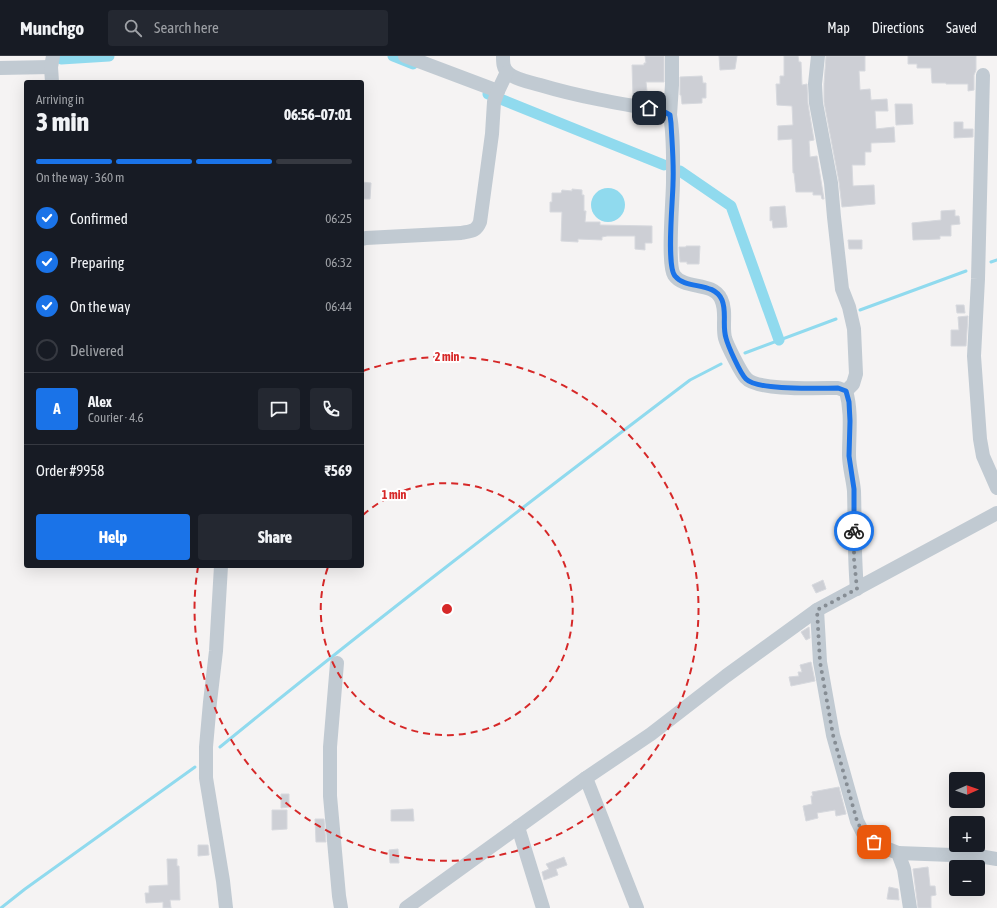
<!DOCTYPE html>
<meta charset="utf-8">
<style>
:root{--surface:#171b24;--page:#242831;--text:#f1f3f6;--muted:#9ea1a6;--line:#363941;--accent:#1a73e8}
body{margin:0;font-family:"Asap Condensed",sans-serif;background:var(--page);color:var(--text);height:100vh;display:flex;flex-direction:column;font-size:15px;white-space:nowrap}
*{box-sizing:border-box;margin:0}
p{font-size:13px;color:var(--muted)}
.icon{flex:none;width:22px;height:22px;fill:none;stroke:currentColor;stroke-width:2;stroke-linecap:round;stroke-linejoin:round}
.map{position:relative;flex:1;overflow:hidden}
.drawer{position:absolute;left:24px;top:24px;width:340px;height:488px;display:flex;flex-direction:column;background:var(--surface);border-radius:4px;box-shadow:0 4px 16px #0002}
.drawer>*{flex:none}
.needle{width:26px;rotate:88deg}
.tools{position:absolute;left:949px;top:716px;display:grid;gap:8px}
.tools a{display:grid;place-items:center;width:36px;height:36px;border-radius:4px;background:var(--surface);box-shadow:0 4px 16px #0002;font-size:20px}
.pin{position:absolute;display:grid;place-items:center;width:34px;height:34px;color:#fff;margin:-17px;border-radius:8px;box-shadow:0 2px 6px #0006}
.courier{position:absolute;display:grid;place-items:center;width:40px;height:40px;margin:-20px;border:3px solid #1a73e8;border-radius:50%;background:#fff;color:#222;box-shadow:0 1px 5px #0007}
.overview em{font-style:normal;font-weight:800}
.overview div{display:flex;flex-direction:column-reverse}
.overview{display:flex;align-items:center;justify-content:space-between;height:68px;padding:0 12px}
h1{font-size:26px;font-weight:800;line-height:30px}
.bar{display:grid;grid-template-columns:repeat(4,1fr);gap:6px 4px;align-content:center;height:48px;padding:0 12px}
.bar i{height:5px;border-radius:3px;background:var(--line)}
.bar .selected{background:var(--accent)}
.bar p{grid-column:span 4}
.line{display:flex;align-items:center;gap:10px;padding:0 12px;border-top:1px solid var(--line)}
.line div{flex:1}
.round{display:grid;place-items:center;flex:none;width:42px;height:42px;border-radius:4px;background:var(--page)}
ol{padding:0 12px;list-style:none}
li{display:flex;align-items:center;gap:12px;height:44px}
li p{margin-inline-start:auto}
li .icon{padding:4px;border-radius:50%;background:var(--accent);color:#fff;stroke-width:4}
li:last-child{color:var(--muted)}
li i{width:22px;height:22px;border:2px solid var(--line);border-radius:50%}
.primary-button{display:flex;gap:8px;margin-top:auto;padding:8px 12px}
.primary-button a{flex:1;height:46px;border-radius:4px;background:var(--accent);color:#fff;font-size:16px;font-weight:800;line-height:46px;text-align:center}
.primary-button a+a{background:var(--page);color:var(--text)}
header{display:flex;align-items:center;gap:24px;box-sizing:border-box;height:56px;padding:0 20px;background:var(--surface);border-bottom:1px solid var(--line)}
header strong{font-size:19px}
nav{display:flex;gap:22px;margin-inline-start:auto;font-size:14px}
.search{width:280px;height:36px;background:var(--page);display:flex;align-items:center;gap:10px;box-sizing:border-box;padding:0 14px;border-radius:4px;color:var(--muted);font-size:15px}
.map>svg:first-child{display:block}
</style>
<header>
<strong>Munchgo</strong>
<div class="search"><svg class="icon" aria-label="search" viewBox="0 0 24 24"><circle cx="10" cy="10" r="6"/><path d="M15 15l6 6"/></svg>Search here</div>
<nav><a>Map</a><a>Directions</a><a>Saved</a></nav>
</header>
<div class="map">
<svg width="997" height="852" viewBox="0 0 997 852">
<rect width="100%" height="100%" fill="#f5f3f3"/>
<!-- water -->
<circle fill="#90daee" cx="608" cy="149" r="17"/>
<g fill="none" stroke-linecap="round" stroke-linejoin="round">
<!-- stream -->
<g stroke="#90daee" stroke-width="3">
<path d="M991,206L997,204"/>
<path d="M860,254L966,215"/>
<path d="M745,297L836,263"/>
<path d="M220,691C374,565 532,444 690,324L721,308"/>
<path d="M1,852L25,833L195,711"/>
</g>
<!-- canal -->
<g stroke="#90daee" stroke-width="11">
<path d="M393,0L413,8"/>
<path d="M61,3L109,0"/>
<path d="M488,38L664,109"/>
<path d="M680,115L731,150L779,284"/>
</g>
</g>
<!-- building -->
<g fill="#cdcfd5" stroke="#d7d9de">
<path d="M645,0H664V26H646L647,35H645V41H633L632,9H644V7H646Z"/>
<path d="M719,0H737L735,13L720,14Z"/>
<path d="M784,0H798L799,6H801L802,29L807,28L808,48L814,84L809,85L810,101L817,100L824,143H822L821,139H813V136H796L794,117H793L792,83L778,84V70L793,69L792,50L777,49L776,28H780V20H784Z"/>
<path d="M826,0H865V15H859L860,34L870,33L871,44L887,43L888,55H875L876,73L894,71L895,86L871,87V96H865V109H852L853,130L874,129L875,148L842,151L839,126L824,46V28Z"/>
<path d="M908,0H976V14L974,19V34L968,35V28H946V27H932L931,12H917V8H908Z"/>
<path d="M702,20L703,27H706V42H702V47L682,48L681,39H680V21Z"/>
<path d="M895,48H912L913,68L896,69Z"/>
<path d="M954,66H963V73H973V81L954,82Z"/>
<path d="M362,126L371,127L370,143H362Z"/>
<path d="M572,133L582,134V139H584V155H586L585,166H600V169L652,170V187H645V194L635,193V180H607L602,181V184L578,183V186L561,185L562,156H550V146H552V137H561L562,134L572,135Z"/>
<path d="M785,150L787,171L773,172L772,164L770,165V151Z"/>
<path d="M955,154V160H959L960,168L951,169V180H940V183L913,184L912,167L941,164V155Z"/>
<path d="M848,184H862V193H849Z"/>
<path d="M686,190H700L699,208H687V206H680L679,191H686Z"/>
<path d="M956,249H964L965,257H957Z"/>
<path d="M968,260L966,290H951V274H959L958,261Z"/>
<path d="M823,524L826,533L816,537L812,529Z"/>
<path d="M809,571L810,582L806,584L801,576Z"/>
<path d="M811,606L815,625L791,630L789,621L799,620L798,616H802L800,609Z"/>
<path d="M839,731L846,758L836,760L835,754L817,757L818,762L806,765L803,750L812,748L811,740H813L812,736Z"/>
<path d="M281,738H289V751L281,752Z"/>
<path d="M413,753L414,765H391V754Z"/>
<path d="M272,754H287V773L272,774Z"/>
<path d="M315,763H324L326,786H316Z"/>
<path d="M198,789H208L209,799L198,800Z"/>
<path d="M398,793L399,807H390L389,794Z"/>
<path d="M564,801L567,809L556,813L558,819L544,824L542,816L549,813L546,808Z"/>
<path d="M167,803H177V810H179L180,844H170L171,852H163V846L146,847L145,837H149V830L168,829Z"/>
<path d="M928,811L930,830H935L936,839L931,840V852H918L913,813Z"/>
<path d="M889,831L898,833L899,844L887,843Z"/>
</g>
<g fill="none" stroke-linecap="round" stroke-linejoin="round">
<!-- minor -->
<g stroke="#c1cad2" stroke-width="14">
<path d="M405,0L498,35"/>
<path d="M503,0C503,7 503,12 508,17C516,24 530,26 540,29C580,41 622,48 663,55L670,59C674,81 673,104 673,126C673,143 667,208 674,219C684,234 713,225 721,243C727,255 722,269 725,282C727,289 741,317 746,322C757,335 819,332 838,332L846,335C852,356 849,377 849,399C849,411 853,423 854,435C855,468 854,500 857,533"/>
<path d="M818,0L815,28L816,47L831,127L834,161L842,233L849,251L854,273L856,318L853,328L846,335"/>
<path d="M0,12L51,11"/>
<path d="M983,19L978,223L974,300L980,383L983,400L997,432"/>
<path d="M52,26L51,11L53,0"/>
<path d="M670,59L672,29V0"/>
<path d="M362,183L366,182L461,177C471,175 476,176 480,166L492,78L494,46L498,35L507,16"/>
<path d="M221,510L216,595L210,646L206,691V722L223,825L226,852"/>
<path d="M817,554L820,606L833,679L857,765L865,781L883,791L898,797L904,813L910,852"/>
<path d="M337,607L330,691V740L339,840L341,852"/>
<path d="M586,722L637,852"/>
<path d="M518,771L543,852"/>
<path d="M898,797L979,800L997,803"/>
<path d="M406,852L586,722L651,678L726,620L817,554L997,457"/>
</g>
</g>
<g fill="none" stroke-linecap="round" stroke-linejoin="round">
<!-- done -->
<path stroke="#868d94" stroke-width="4" stroke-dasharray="0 7.2" d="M854,475V503L857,533L817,554L820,606L833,679L857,765L865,781L874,786"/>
<!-- route -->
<path stroke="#1a73e8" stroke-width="5" d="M649,52L663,55L670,59L671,67C672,87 674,107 673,127C673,143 666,210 675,220C686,234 714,225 722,244C727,256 722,270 726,282C728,290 740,317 746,323C758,335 819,332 838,332L846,335L849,346L850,365L849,400L854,433V475"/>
</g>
<!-- distance rings -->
<g fill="none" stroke="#d62828" stroke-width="2" stroke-dasharray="7 5">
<path d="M363 459A126 126 0 1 1 328 511"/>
<path d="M363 315A252 252 0 1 1 198 511"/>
</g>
<circle cx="447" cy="553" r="6" fill="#d62828" stroke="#fff" stroke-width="2"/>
<g font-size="12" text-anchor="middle" font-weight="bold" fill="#d62828" stroke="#fff" stroke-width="4" stroke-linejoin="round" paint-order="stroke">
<text x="447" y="305">2 min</text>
<text x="394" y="443">1 min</text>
</g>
</svg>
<div class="tools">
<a><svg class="needle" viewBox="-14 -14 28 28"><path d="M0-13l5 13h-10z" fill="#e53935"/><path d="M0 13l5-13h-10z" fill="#9ea1a6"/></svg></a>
<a>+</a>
<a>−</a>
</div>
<div class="pin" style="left:874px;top:786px;background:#ea580c"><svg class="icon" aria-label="bag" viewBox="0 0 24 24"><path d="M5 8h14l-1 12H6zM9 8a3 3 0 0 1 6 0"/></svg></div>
<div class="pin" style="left:649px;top:52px;background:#1f2937"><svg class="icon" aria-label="home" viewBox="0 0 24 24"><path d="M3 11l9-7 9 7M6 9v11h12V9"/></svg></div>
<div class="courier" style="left:854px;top:475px"><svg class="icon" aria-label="bike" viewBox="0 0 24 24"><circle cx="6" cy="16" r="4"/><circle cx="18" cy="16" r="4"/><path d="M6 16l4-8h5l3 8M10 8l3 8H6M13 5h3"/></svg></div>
<section class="drawer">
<div class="overview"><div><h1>3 min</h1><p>Arriving in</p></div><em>06:56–07:01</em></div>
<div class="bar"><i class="selected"></i><i class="selected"></i><i class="selected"></i><i></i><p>On the way · 360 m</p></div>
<ol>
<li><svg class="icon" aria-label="check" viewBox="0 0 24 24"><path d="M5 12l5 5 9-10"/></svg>Confirmed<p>06:25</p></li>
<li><svg class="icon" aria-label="check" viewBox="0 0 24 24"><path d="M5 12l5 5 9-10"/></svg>Preparing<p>06:32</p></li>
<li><svg class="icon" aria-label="check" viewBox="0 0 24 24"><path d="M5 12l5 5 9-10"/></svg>On the way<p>06:44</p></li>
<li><i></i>Delivered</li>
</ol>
<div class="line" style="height:72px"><b class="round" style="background:var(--accent);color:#fff">A</b><div><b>Alex</b><p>Courier · 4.6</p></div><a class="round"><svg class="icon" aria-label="chat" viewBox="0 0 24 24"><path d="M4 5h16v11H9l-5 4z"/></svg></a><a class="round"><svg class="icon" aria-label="phone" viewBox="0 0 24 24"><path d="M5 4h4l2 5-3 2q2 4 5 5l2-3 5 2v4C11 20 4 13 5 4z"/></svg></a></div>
<div class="line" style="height:52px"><div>Order #9958</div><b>₹569</b></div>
<div class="primary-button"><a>Help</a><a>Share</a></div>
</section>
</div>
